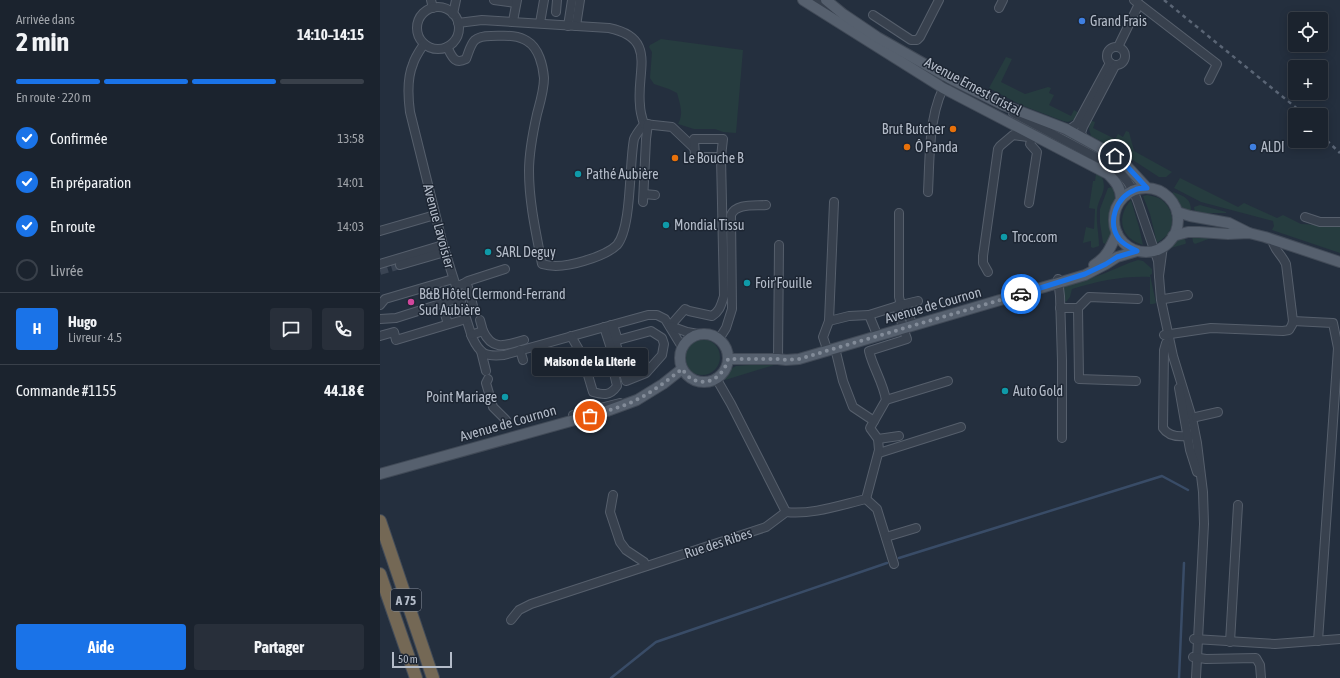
<!DOCTYPE html>
<html lang="fr">
<meta charset="utf-8">
<style>
:root{--surface:#1b232e;--page:#282f3a;--text:#f1f3f6;--muted:#a0a4aa;--line:#39404a;--accent:#1a73e8}
body{margin:0;font-family:"Asap Condensed",sans-serif;background:var(--page);color:var(--text);height:100vh;display:flex;flex-direction:column;font-size:15px;white-space:nowrap}
*{box-sizing:border-box;margin:0}
p{font-size:13px;color:var(--muted)}
.icon{flex:none;width:22px;height:22px;fill:none;stroke:currentColor;stroke-width:2;stroke-linecap:round;stroke-linejoin:round}
.map{position:relative;flex:1;overflow:hidden}
.sheet{display:flex;flex-direction:column;background:var(--surface);width:380px}
.sheet>*{flex:none}
.fabs{position:absolute;left:908px;top:12px;display:grid;gap:8px}
.fabs a{display:grid;place-items:center;width:40px;height:40px;border-radius:4px;background:var(--surface);box-shadow:0 2px 10px #0003,0 0 0 1px var(--line);font-size:20px}
.scale{position:absolute;left:12px;bottom:10px;width:60px;box-sizing:border-box;padding-left:4px;border:2px solid #b4bcc9;border-top:0;font-size:11px;line-height:14px;white-space:nowrap;color:#b4bcc9;-webkit-text-stroke:3px #1d2633;paint-order:stroke}
.pin{position:absolute;display:grid;place-items:center;width:34px;height:34px;color:#fff;margin:-17px;border:2px solid #fff;border-radius:50%;box-shadow:0 1px 4px #0007}
.courier{position:absolute;display:grid;place-items:center;width:40px;height:40px;margin:-20px;border:3px solid #1a73e8;border-radius:50%;background:#fff;color:#222;box-shadow:0 1px 5px #0007}
.bubble{position:absolute;height:28px;border-radius:4px;background:var(--surface);box-shadow:0 2px 10px #0003,0 0 0 1px var(--line);font-size:13px;font-weight:700;line-height:28px;text-align:center}
.summary em{font-style:normal;font-weight:700}
.summary div{display:flex;flex-direction:column-reverse}
.summary{display:flex;align-items:center;justify-content:space-between;height:68px;padding:0 16px}
h1{font-size:26px;font-weight:700;line-height:30px}
.bar{display:grid;grid-template-columns:repeat(4,1fr);gap:6px 4px;align-content:center;height:48px;padding:0 16px}
.bar i{height:5px;border-radius:3px;background:var(--line)}
.bar .selected{background:var(--accent)}
.bar p{grid-column:span 4}
.line{display:flex;align-items:center;gap:10px;padding:0 16px;border-top:1px solid var(--line)}
.line div{flex:1}
.round{display:grid;place-items:center;flex:none;width:42px;height:42px;border-radius:4px;background:var(--page)}
ol{padding:0 16px;list-style:none}
li{display:flex;align-items:center;gap:12px;height:44px}
li p{margin-inline-start:auto}
li .icon{padding:4px;border-radius:50%;background:var(--accent);color:#fff;stroke-width:4}
li:last-child{color:var(--muted)}
li i{width:22px;height:22px;border:2px solid var(--line);border-radius:50%}
.button{display:flex;gap:8px;margin-top:auto;padding:8px 16px}
.button a{flex:1;height:46px;border-radius:4px;background:var(--accent);color:#fff;font-size:16px;font-weight:700;line-height:46px;text-align:center}
.button a+a{background:var(--page);color:var(--text)}
main{display:flex;flex:1;min-height:0}
.map>svg:first-child{display:block}
</style>
<main>
<section class="sheet">
<div class="summary"><div><h1>2 min</h1><p>Arrivée dans</p></div><em>14:10–14:15</em></div>
<div class="bar"><i class="selected"></i><i class="selected"></i><i class="selected"></i><i></i><p>En route · 220 m</p></div>
<ol>
<li><svg class="icon" aria-label="check" viewBox="0 0 24 24"><path d="M5 12l5 5 9-10"/></svg>Confirmée<p>13:58</p></li>
<li><svg class="icon" aria-label="check" viewBox="0 0 24 24"><path d="M5 12l5 5 9-10"/></svg>En préparation<p>14:01</p></li>
<li><svg class="icon" aria-label="check" viewBox="0 0 24 24"><path d="M5 12l5 5 9-10"/></svg>En route<p>14:03</p></li>
<li><i></i>Livrée</li>
</ol>
<div class="line" style="height:72px"><b class="round" style="background:var(--accent);color:#fff">H</b><div><b>Hugo</b><p>Livreur · 4.5</p></div><a class="round"><svg class="icon" aria-label="chat" viewBox="0 0 24 24"><path d="M4 5h16v11H9l-5 4z"/></svg></a><a class="round"><svg class="icon" aria-label="phone" viewBox="0 0 24 24"><path d="M5 4h4l2 5-3 2q2 4 5 5l2-3 5 2v4C11 20 4 13 5 4z"/></svg></a></div>
<div class="line" style="height:52px"><div>Commande #1155</div><b>44.18 €</b></div>
<div class="button"><a>Aide</a><a>Partager</a></div>
</section>
<div class="map">
<svg width="960" height="678" viewBox="0 0 960 678">
<rect width="100%" height="100%" fill="#242f3e"/>
<!-- green -->
<g fill="#263c3f">
<path d="M281,39L363,50L356,133L343,132L335,129H314L298,124C304,114 300,104 297,93L289,89L274,84L270,78L272,52L269,47L270,45Z"/>
<path d="M626,57L632,59L621,82L645,94L668,87L671,88L669,93L674,95L669,105L691,116L694,110L699,113L696,119L688,122L683,121L641,105L609,88Z"/>
<path d="M710,120L715,122L713,128L735,139L738,134L743,137L746,131L749,132L754,151L792,172L786,177H779L736,149L711,136L709,129Z"/>
<path d="M716,174L722,177C728,192 718,197 717,211C716,223 719,234 719,246L713,248L711,247V241L703,243L706,227L714,229L715,209L709,208L713,181H715Z"/>
<path d="M800,178L858,207L864,203L897,218L903,215L921,224L960,226V253L892,230L894,226L893,221L821,202L794,188Z"/>
<path d="M733,187L735,199L730,214L731,236L728,245L723,243L720,223V209L728,188Z"/>
<path d="M793,192C803,196 811,198 811,210L808,211C801,208 793,200 793,192Z"/>
<path d="M767,195C772,196 778,197 782,200C791,207 795,220 790,230C788,236 782,239 777,243L770,214L763,196Z"/>
<path d="M751,200L759,227L763,245C740,238 736,217 751,200Z"/>
<path d="M820,205L846,212V213H815L814,207Z"/>
<path d="M812,236L831,238L815,244L813,242Z"/>
<path d="M802,238L805,239L806,243L805,244L787,249L793,243Z"/>
<path d="M758,260L763,261L772,269V274L770,275L776,303L773,304H770V277C742,276 719,281 692,289L690,297L686,302C682,298 684,292 684,287L723,274L749,263Z"/>
<circle cx="322" cy="357" r="18"/>
<path d="M394,363V365L345,380L347,371L356,366Z"/>
</g>
<g fill="none" stroke-linecap="round" stroke-linejoin="round">
<!-- stream -->
<g stroke="#394c67" stroke-width="2.5">
<path d="M519,558L782,476L808,490"/>
<path d="M231,678L276,642L507,563"/>
<path d="M799,678L804,563"/>
</g>
<!-- minor-tunnel -->
<path stroke="#3a4453" stroke-width="8" stroke-dasharray="8 4" stroke-linecap="butt" d="M0,271L20,265"/>
<!-- minor casing -->
<g stroke="#565f6c" stroke-width="10">
<g id="minor">
<path d="M51,0L53,8"/>
<path d="M114,0L136,3"/>
<path d="M434,0L465,21"/>
<path d="M754,0L837,64L829,80"/>
<circle cx="58" cy="28" r="21"/>
<path d="M619,8L623,0"/>
<path d="M176,12L177,0"/>
<path d="M73,14L76,0"/>
<path d="M493,15L531,40H537L540,37L559,0"/>
<path d="M133,21L137,0"/>
<path d="M160,23L164,0"/>
<path d="M188,26L192,0"/>
<path d="M196,26L200,0"/>
<path d="M44,44C40,50 35,57 33,64C27,78 28,97 30,112L63,245L92,337C100,354 105,357 124,355L268,315H277L285,319L302,347"/>
<circle cx="736" cy="56" r="9"/>
<path d="M67,47C72,56 74,65 86,59C92,43 92,36 111,36C123,36 137,34 147,41C159,48 163,66 164,78C164,90 160,103 157,114C153,132 149,152 149,171C149,202 156,233 162,264C175,268 191,265 204,261C214,258 230,252 237,245C252,227 249,164 254,139C256,134 261,128 264,124C262,118 260,111 260,105C256,71 278,38 229,28L102,20L78,23"/>
<path d="M738,47L759,4"/>
<path d="M633,113L731,165C744,175 752,185 757,200L778,261L779,276"/>
<path d="M264,124L292,127L313,147"/>
<path d="M686,129H690L697,124L730,63"/>
<path d="M704,140L701,133L703,127L735,66"/>
<path d="M548,192C550,155 548,109 569,78"/>
<path d="M264,194L275,195"/>
<path d="M263,202L266,139L268,124"/>
<path d="M649,203L657,152L650,144L653,135"/>
<path d="M519,213V297L521,305"/>
<path d="M925,217L940,222H960"/>
<path d="M0,231L55,215"/>
<path d="M892,239C894,251 901,253 906,264L913,321L953,323L958,348L938,641"/>
<path d="M783,246L779,276L781,300L793,356L812,418L817,443L823,492L824,524L816,678"/>
<path d="M0,264L63,245"/>
<path d="M20,265L65,252"/>
<path d="M608,272L603,263V256L618,149L620,146L633,135L648,137L651,139"/>
<path d="M678,279L680,296L682,361V438"/>
<path d="M83,284L88,281L125,269"/>
<path d="M76,286L83,284L88,287L93,306L92,310L84,313"/>
<path d="M784,299L808,295"/>
<path d="M525,304L531,321"/>
<path d="M0,305L5,299L73,279"/>
<path d="M517,306L522,324"/>
<path d="M680,308H698L709,297L758,299"/>
<path d="M698,308L699,379L756,381"/>
<path d="M65,314L68,324"/>
<path d="M489,315L521,305L538,301"/>
<path d="M0,319L16,318L79,298"/>
<path d="M449,321L469,316L489,315L496,332"/>
<path d="M231,325L246,381L266,373L282,355L284,344L282,338L271,331L238,340L233,325"/>
<path d="M290,326L305,309L309,311L332,316C340,311 341,305 344,296L341,157L343,139H314L315,157H341"/>
<path d="M290,326L307,332L318,334"/>
<path d="M103,331C113,352 126,345 144,340"/>
<path d="M91,335L103,331L100,320"/>
<path d="M784,335L831,328L903,331L909,330L912,325L913,321"/>
<path d="M0,336L14,332L16,340L86,319"/>
<path d="M191,336L202,355L213,392C224,395 230,396 237,386L234,373L237,367L224,327"/>
<path d="M339,339L346,328L352,309L351,215C356,203 375,206 386,205"/>
<path d="M786,343L784,350L783,428C788,436 799,437 808,436"/>
<path d="M446,346L443,337L449,321L454,202"/>
<path d="M455,348L463,381L473,407L494,421"/>
<path d="M140,350L143,360"/>
<path d="M101,351L106,371"/>
<path d="M398,359L399,245"/>
<path d="M336,378L351,404L406,512"/>
<path d="M108,379L106,383L113,407L126,420"/>
<path d="M799,388L810,450L817,472"/>
<path d="M506,400L568,381"/>
<path d="M193,415L240,403"/>
<path d="M816,417L838,412"/>
<path d="M498,439L519,436"/>
<path d="M499,453L581,427"/>
<path d="M233,495L230,512L240,542L246,550L264,562L266,566"/>
<path d="M486,499L499,450L498,439L490,428L506,400C503,382 493,368 489,351L527,339L523,328"/>
<path d="M486,499L497,509L514,564"/>
<path d="M506,537L536,528"/>
<path d="M131,620L139,610L151,604L386,527L406,512C432,515 460,505 486,499"/>
<path d="M814,639L895,644L960,639"/>
<path d="M850,642L858,505"/>
<path d="M813,657L826,659L876,658L880,665L881,678"/>
</g>
</g>
<!-- major casing -->
<g stroke="#414a57" stroke-width="12">
<g id="major">
<path d="M423,0L563,88L728,174C735,181 741,188 741,199"/>
<path d="M446,0L463,14L497,37L569,78L623,105L686,129L735,156L743,162L767,188"/>
<circle cx="766" cy="220" r="32"/>
<path d="M797,212L810,216L849,223L869,233"/>
<path d="M793,236L808,232H819L848,234L869,233L885,237L960,262"/>
<path d="M714,265C727,257 731,247 737,233"/>
<circle cx="324" cy="358" r="24"/>
<path d="M348,359H398L406,360L419,359L678,283L705,275L726,264L737,257L757,251"/>
<path d="M0,474L227,411L257,400L283,384L302,369"/>
</g>
</g>
<!-- highway casing -->
<g stroke="#434c59" stroke-width="14">
<g id="highway">
<path d="M0,521L53,678"/>
<path d="M0,574L36,678"/>
</g>
</g>
<!-- minor -->
<use href="#minor" stroke="#38414e" stroke-width="8"/>
<!-- major -->
<use href="#major" stroke="#56606e" stroke-width="10"/>
<!-- highway -->
<use href="#highway" stroke="#746855" stroke-width="12"/>
<!-- rail -->
<g stroke="#5a6575" stroke-width="2.5" stroke-dasharray="4 4" stroke-linecap="butt">
<path d="M784,0L925,115"/>
<path d="M941,135L960,153"/>
</g>
</g>
<g fill="none" stroke-linecap="round" stroke-linejoin="round">
<!-- done -->
<path stroke="#828b98" stroke-width="4" stroke-dasharray="0 7.2" d="M210,416C226,411 243,407 258,399C274,391 288,380 302,369C304,371 306,375 309,377C325,389 344,377 348,359H398L406,360L419,359L641,294"/>
<!-- route -->
<path stroke="#1a73e8" stroke-width="5" d="M641,294L705,274L726,264L737,257L757,251C751,248 744,245 739,239C727,222 736,197 755,190C758,188 763,188 767,188L743,162L735,156"/>
</g>
<!-- markers -->
<g fill="#3f7fe0" stroke="#1d2633" stroke-width="1.5">
<circle cx="702" cy="21" r="4"/>
<circle cx="873" cy="147" r="4"/>
</g>
<g fill="#e8710a" stroke="#1d2633" stroke-width="1.5">
<circle cx="573" cy="129" r="4"/>
<circle cx="527" cy="147" r="4"/>
<circle cx="295" cy="158" r="4"/>
</g>
<g fill="#0f9aa8" stroke="#1d2633" stroke-width="1.5">
<circle cx="198" cy="174" r="4"/>
<circle cx="286" cy="225" r="4"/>
<circle cx="624" cy="237" r="4"/>
<circle cx="108" cy="252" r="4"/>
<circle cx="367" cy="283" r="4"/>
<circle cx="625" cy="391" r="4"/>
<circle cx="125" cy="397" r="4"/>
</g>
<circle fill="#d1479c" stroke="#1d2633" stroke-width="1.5" cx="31" cy="302" r="4"/>
<g text-anchor="middle" stroke-width="3" stroke-linejoin="round" paint-order="stroke">
<!-- shield labels -->
<rect fill="#1d2633" stroke="#878f9c" stroke-width="1" x="11" y="589" width="30" height="22" rx="3"/>
<g font-size="13" font-weight="bold" fill="#b4bcc9">
<text x="26" y="605">A 75</text>
</g>
<!-- poi labels -->
<g font-size="14" fill="#b4bcc9" stroke="#1d2633" text-anchor="start">
<text x="710" y="26">Grand Frais</text>
<text x="565" y="134" text-anchor="end">Brut Butcher</text>
<text x="535" y="152">Ô Panda</text>
<text x="881" y="152">ALDI</text>
<text x="303" y="163">Le Bouche B</text>
<text x="206" y="179">Pathé Aubière</text>
<text x="294" y="230">Mondial Tissu</text>
<text x="632" y="242">Troc.com</text>
<text x="116" y="257">SARL Deguy</text>
<text x="375" y="288">Foir'Fouille</text>
<text x="39" y="299">B&amp;B Hôtel Clermond-Ferrand<tspan x="39" dy="16">Sud Aubière</tspan></text>
<text x="633" y="396">Auto Gold</text>
<text x="117" y="402" text-anchor="end">Point Mariage</text>
</g>
<!-- street labels -->
<g font-size="14" fill="#b4bcc9" stroke="#1d2633">
<text transform="translate(593 86) rotate(28)" y="5">Avenue Ernest Cristal</text>
<text transform="translate(59 226) rotate(75)" y="5">Avenue Lavoisier</text>
<text transform="translate(553 305) rotate(-16)" y="5">Avenue de Cournon</text>
<text transform="translate(128 423) rotate(-16)" y="5">Avenue de Cournon</text>
<text transform="translate(338 543) rotate(-18)" y="5">Rue des Ribes</text>
</g>
</g>
</svg>
<div class="fabs">
<a><svg class="icon" aria-label="locate" viewBox="0 0 24 24"><circle cx="12" cy="12" r="6"/><path d="M12 2v4M12 18v4M2 12h4M18 12h4"/></svg></a>
<a>+</a>
<a>−</a>
</div>
<div class="scale">50 m</div>
<div class="pin" style="left:210px;top:416px;background:#ea580c"><svg class="icon" aria-label="bag" viewBox="0 0 24 24"><path d="M5 8h14l-1 12H6zM9 8a3 3 0 0 1 6 0"/></svg></div>
<div class="pin" style="left:735px;top:156px;background:#1f2937"><svg class="icon" aria-label="home" viewBox="0 0 24 24"><path d="M3 11l9-7 9 7M6 9v11h12V9"/></svg></div>
<div class="courier" style="left:641px;top:294px"><svg class="icon" aria-label="car" viewBox="0 0 24 24"><path d="M5 17H2v-5l4-1 3-4h7l3 4 3 1v5h-3M9 17h6M6 11h13"/><circle cx="7" cy="17" r="2"/><circle cx="17" cy="17" r="2"/></svg></div>
<div class="bubble" style="left:152px;top:348px;width:116px">Maison de la Literie</div>
</div>
</main>
